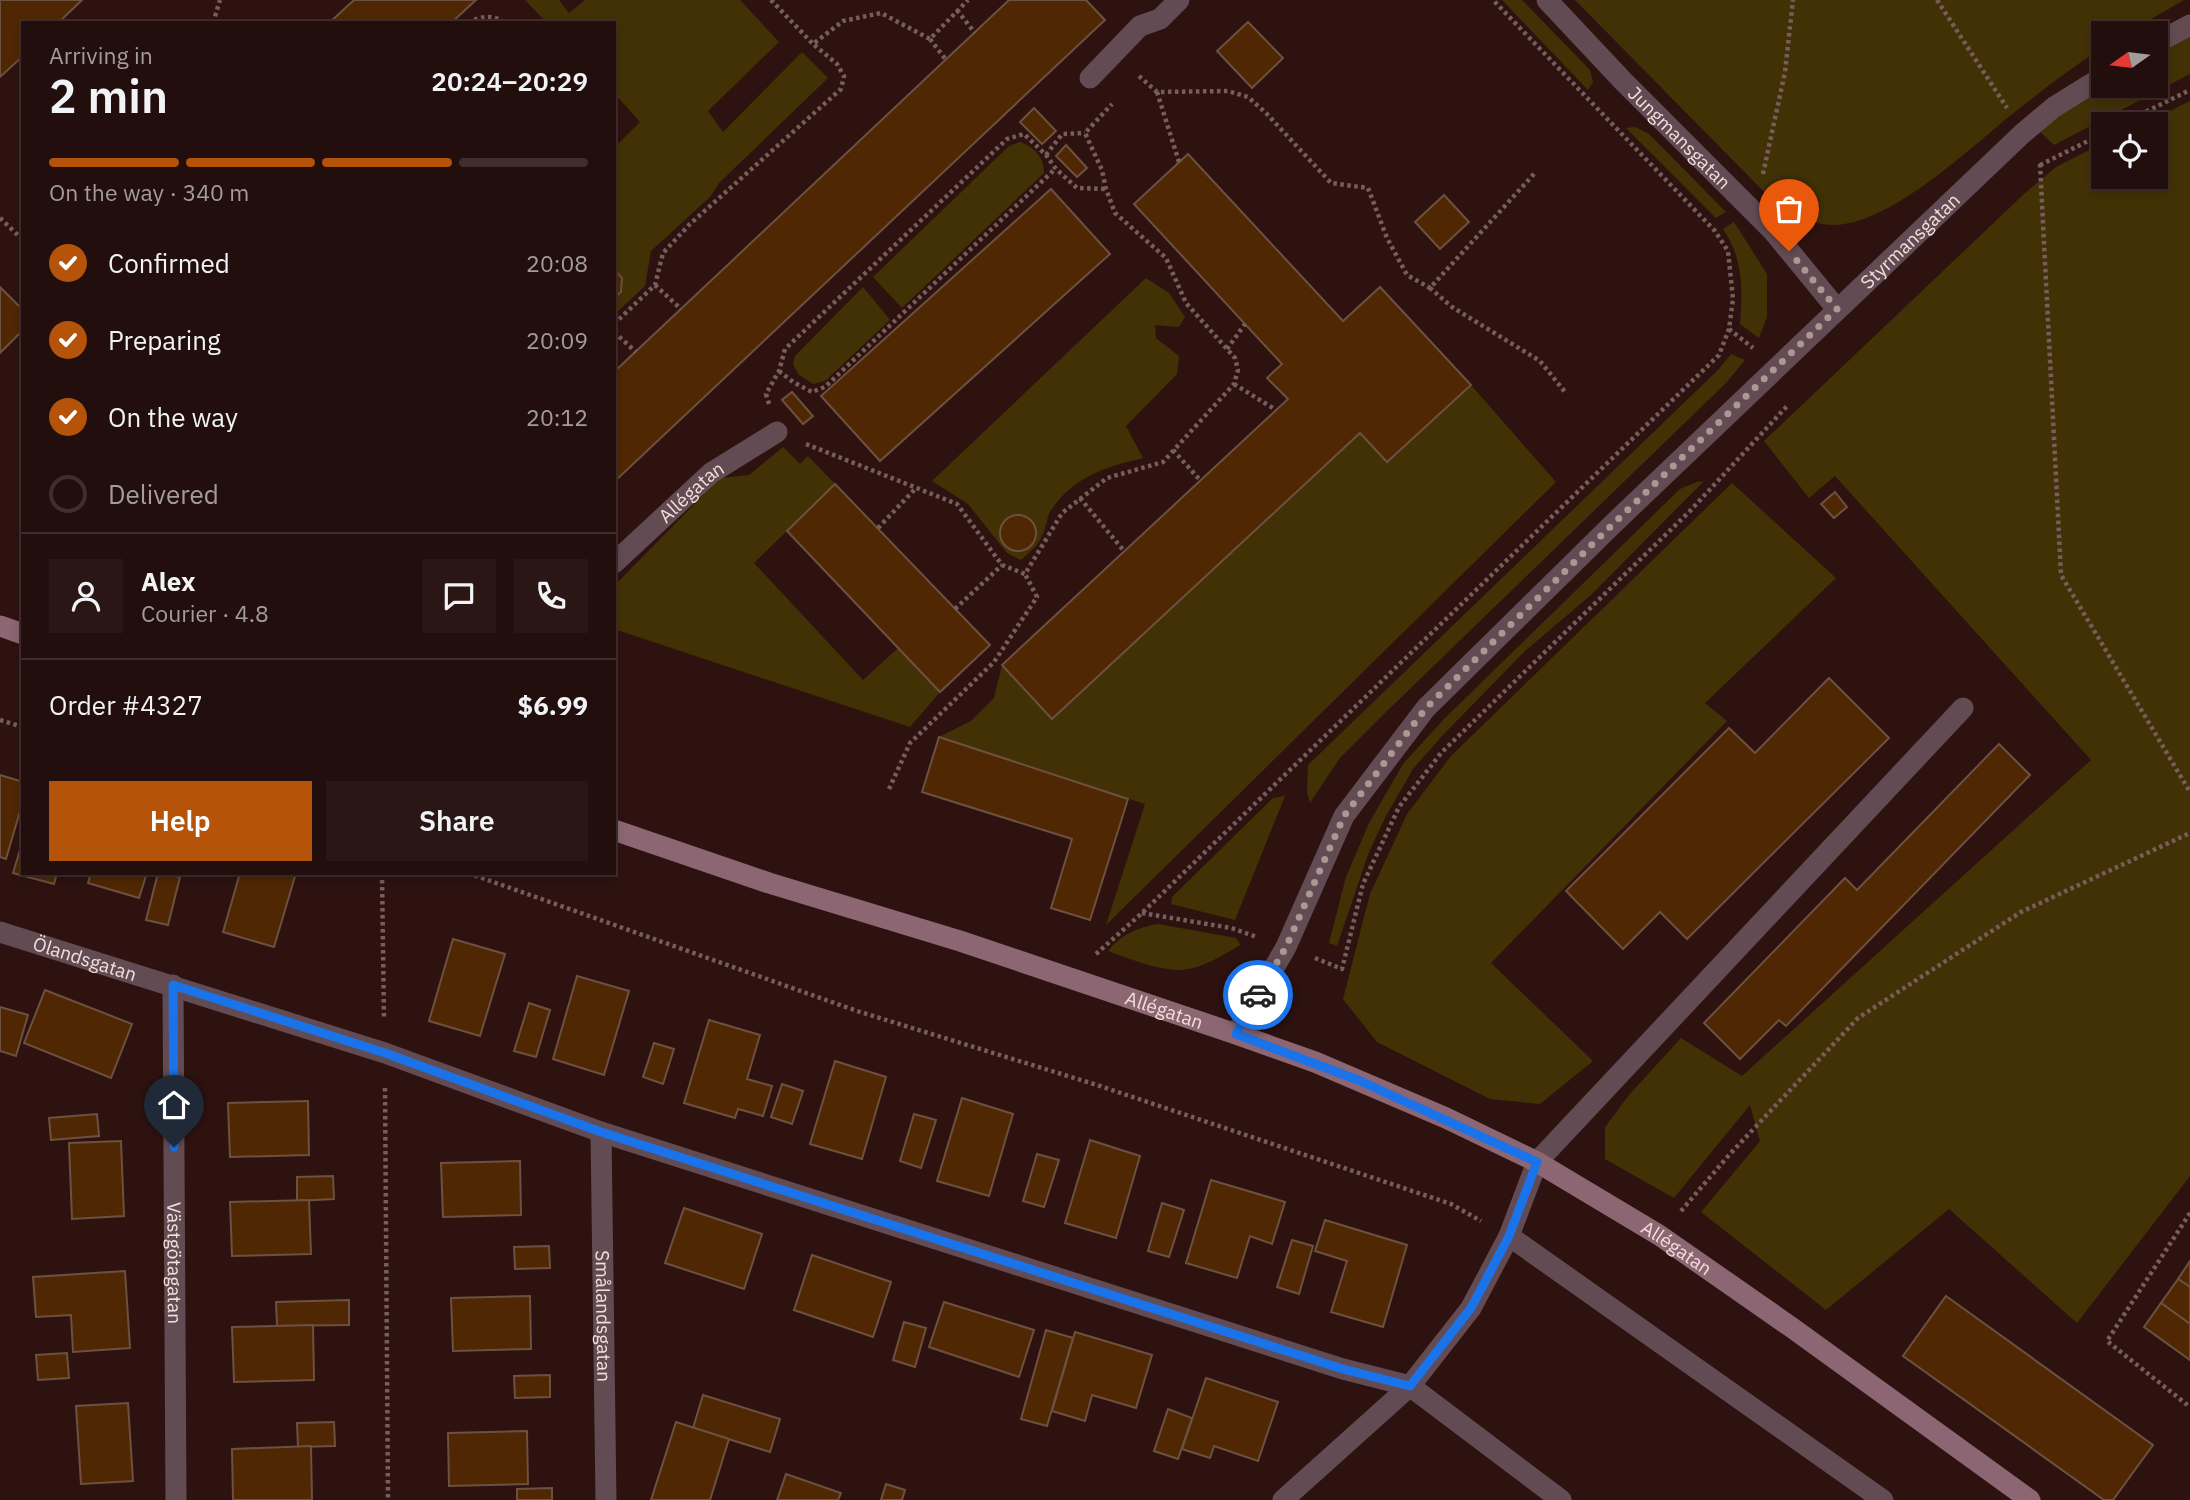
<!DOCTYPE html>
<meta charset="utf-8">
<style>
:root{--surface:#220e0c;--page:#2a1715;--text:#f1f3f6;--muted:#a29c9d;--line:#3f2e2d;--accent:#b45309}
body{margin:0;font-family:"IBM Plex Sans",sans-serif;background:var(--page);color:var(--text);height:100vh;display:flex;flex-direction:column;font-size:26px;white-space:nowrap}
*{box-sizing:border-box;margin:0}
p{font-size:23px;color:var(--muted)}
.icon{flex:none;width:38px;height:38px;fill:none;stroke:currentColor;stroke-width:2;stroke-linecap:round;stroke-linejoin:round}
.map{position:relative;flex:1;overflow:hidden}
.drawer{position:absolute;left:21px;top:21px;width:595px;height:854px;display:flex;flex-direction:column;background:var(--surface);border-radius:0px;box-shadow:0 4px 10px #0003,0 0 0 2px var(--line)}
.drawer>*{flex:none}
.needle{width:46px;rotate:256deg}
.buttons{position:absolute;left:2091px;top:21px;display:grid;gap:14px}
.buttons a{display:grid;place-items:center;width:77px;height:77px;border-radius:0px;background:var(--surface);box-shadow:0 4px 10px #0003,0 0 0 2px var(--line);font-size:35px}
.pin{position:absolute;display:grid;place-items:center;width:60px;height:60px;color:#fff;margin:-72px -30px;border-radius:50% 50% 50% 0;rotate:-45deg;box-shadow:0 0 7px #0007}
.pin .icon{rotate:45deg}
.courier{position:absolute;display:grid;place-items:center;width:70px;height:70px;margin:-35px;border:5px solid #1a73e8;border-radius:50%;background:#fff;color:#222;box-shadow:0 2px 9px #0007}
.summary em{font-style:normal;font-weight:600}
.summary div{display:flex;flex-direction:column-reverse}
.summary{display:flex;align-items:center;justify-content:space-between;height:119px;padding:0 28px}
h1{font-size:46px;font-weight:600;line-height:52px}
.bar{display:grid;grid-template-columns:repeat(4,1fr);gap:10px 7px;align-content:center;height:84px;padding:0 28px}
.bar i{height:9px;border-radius:5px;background:var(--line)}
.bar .current{background:var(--accent)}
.bar p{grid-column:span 4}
.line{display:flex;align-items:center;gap:18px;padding:0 28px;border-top:2px solid var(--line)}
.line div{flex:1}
.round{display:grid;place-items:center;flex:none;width:74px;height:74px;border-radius:0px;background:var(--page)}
ol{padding:0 28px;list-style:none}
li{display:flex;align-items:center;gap:21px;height:77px}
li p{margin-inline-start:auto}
li .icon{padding:7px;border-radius:50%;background:var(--accent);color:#fff;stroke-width:4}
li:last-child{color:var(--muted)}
li i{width:38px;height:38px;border:4px solid var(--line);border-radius:50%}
.primary-button{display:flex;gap:14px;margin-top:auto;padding:14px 28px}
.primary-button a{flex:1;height:80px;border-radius:0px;background:var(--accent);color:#fff;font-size:28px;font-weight:600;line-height:80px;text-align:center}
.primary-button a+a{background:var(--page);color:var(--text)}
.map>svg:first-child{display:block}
</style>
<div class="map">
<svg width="2190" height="1500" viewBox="0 0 2190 1500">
<rect width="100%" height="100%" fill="#2d1210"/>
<!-- green -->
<g fill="#433106">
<path d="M525,0H559L569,13L585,0H740L779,42L708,111L723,132L802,52L828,78L719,183L710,197L651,251L645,286L614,315V148L640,122L614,93V23H547Z"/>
<path d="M1502,0H1522L1590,70L1593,82L1588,90Z"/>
<path d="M1575,0H2184L2127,33H2104L2103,48C2073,66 2044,89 2016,111C1972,146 1894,222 1836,225C1814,226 1795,214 1776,204Z"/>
<path d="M2190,30V74L2054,145L2037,129L2104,86H2156V50Z"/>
<path d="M2190,101V1176L2077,1323L1949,1209L1826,1310L1701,1212L1760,1141L1750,1105L1674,1198L1605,1159V1127L1629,1095L1681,1038L1742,1076L2091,760L1835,476L1809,498L1764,441L2024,194L2056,167L2103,143L2104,177H2156V124H2143Z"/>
<path d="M1635,127L1649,134L1726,212L1716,218L1626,128Z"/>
<path d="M1020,142C1034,147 1044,157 1044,173L902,308L873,277L1009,146Z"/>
<path d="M1734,222L1767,274V317L1759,338L1740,324C1743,291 1743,257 1723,229Z"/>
<path d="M1146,278L1169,293L1185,317L1179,327L1155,325L1156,338L1179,356L1177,374L1126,426L1143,458C1105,467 1075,476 1051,510C1047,516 1047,524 1044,531C1040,544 1031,551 1021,560L1007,553L968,504L932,481Z"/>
<path d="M863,287L890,320L825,381L813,384L798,374L793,364L795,356Z"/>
<path d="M1731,354L1745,360L1727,382L1386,712L1340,758L1310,803L1307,792L1308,765L1719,369Z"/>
<path d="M1471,385L1556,482L1106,925L1145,804L939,737L971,721L994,698L1002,665L1053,719L1360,433L1388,462Z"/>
<path d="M783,447L800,464L808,456L835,484L754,563L863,680L898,648L940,692L910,727L614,629V586L720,478L749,475Z"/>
<path d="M1704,481L1591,595L1525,651L1443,735L1413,769L1386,816L1369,852L1337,946L1329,943L1346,877L1369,823L1403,764L1444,719L1680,489L1697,482Z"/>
<path d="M1732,483L1836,578L1705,703L1727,721L1491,963L1593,1061L1540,1104L1490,1099L1377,1042L1343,999L1370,894L1407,814L1451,756Z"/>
<path d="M1285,796L1235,920L1171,904L1172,897L1273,798Z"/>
<path d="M1158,924L1236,938L1240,945C1224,955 1197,971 1178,970C1155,969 1130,959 1108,951C1122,934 1137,928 1158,924Z"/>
</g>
<!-- building -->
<g fill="#502703" stroke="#6c5140" stroke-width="2">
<path d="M0,0H82L58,23H23V56L0,77Z"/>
<path d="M354,0H476L451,23H329Z"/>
<path d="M1009,0H1086L1105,20L614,482V372Z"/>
<path d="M1248,22L1283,58L1252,88L1217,51Z"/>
<path d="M1034,108L1056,131L1042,144L1020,122Z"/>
<path d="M1066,145L1087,168L1077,177L1056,156Z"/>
<path d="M1188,154L1343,321L1380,287L1471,385L1387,462L1360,433L1052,719L1002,665L1288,399L1267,378L1282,364L1134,204Z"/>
<path d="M1051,189L1110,254L880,461L821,396Z"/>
<path d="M1444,195L1469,222L1440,249L1415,222Z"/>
<path d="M614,269L622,278L621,292L614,298Z"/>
<path d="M0,287L23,310V330L0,353Z"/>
<path d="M792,392L813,416L803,424L782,400Z"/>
<path d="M835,484L990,645L940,692L787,531Z"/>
<path d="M1835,492L1847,507L1834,518L1821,504Z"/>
<circle cx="1018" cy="533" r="18"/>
<path d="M1829,678L1889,738L1687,939L1660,912L1623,949L1566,891L1729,728L1755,753Z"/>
<path d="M939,737L1128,799L1090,920L1051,908L1072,839L922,792Z"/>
<path d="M1999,744L2030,775L1786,1026L1779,1020L1740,1059L1704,1023L1845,878L1857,890Z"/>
<path d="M0,775L23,782V801L6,859L0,857Z"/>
<path d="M23,840V873H57L54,884L13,873Z"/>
<path d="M91,873H147L139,898L88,883Z"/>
<path d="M158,873L180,877L168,925L146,920Z"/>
<path d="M240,873H296L274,947L223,932Z"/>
<path d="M453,939L505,954L480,1036L429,1021Z"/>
<path d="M577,976L629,991L604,1075L553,1059Z"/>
<path d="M45,990L132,1024L111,1078L24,1043Z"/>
<path d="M529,1003L550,1010L536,1057L514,1051Z"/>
<path d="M0,1007L28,1015L16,1056L0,1051Z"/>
<path d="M709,1020L760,1035L747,1079L772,1086L763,1116L738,1109L735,1118L684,1103Z"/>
<path d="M654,1043L674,1049L663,1084L643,1077Z"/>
<path d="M835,1061L886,1077L862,1159L810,1144Z"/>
<path d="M782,1084L803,1091L792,1124L771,1117Z"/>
<path d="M962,1098L1013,1114L989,1196L937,1181Z"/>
<path d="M308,1101L309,1155L230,1157L228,1103Z"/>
<path d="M97,1114L99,1136L51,1140L49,1118Z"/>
<path d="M914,1114L936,1120L921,1168L900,1161Z"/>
<path d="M1090,1140L1140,1156L1116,1238L1065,1223Z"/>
<path d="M121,1141L124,1216L72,1219L69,1143Z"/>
<path d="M1037,1154L1059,1160L1044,1207L1023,1201Z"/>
<path d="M520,1161L521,1215L443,1217L441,1163Z"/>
<path d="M333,1176L334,1199L297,1201V1177Z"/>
<path d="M1211,1180L1285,1202L1272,1244L1250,1236L1237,1278L1186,1263Z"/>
<path d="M309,1200L311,1254L232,1256L230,1202Z"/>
<path d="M1162,1203L1184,1210L1169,1257L1148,1251Z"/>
<path d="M684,1208L762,1234L744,1289L665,1263Z"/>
<path d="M1325,1220L1407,1245L1383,1327L1331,1312L1347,1261L1315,1251Z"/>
<path d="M1292,1240L1313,1246L1299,1294L1277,1287Z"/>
<path d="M549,1246L550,1268L515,1269L514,1247Z"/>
<path d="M812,1255L891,1282L873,1337L794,1310Z"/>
<path d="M2190,1261V1287L2178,1279Z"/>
<path d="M125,1271L130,1348L73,1352L71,1315L36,1317L33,1277Z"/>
<path d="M2178,1279L2190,1287V1324L2161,1303Z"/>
<path d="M530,1296L531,1349L453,1351L451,1298Z"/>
<path d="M1946,1296L2153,1445L2113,1500H2104L1903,1356Z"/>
<path d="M349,1300V1325L277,1326L276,1302Z"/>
<path d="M944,1302L1034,1330L1019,1377L929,1347Z"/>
<path d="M2161,1303L2190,1324V1360L2144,1327Z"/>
<path d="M904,1322L926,1328L915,1367L893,1360Z"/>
<path d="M313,1325L314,1380L234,1382L232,1327Z"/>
<path d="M1046,1330L1073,1338L1047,1426L1021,1419Z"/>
<path d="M1075,1332L1152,1355L1136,1408L1092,1395L1085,1421L1052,1411Z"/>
<path d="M67,1353L69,1378L38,1380L36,1355Z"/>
<path d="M550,1375V1397L515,1398L514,1376Z"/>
<path d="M1206,1378L1278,1402L1258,1461L1214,1446L1210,1458L1182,1449Z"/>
<path d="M703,1395L780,1419L770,1452L693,1428Z"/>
<path d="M128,1403L133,1481L81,1484L76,1406Z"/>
<path d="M1168,1409L1192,1418L1178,1459L1154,1451Z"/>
<path d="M334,1422L335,1446L298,1447L297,1423Z"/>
<path d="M676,1422L729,1439L710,1500H651Z"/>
<path d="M527,1431L528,1484L449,1486L448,1433Z"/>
<path d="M311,1446L312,1500H233L232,1449Z"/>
<path d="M786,1474L841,1493L838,1500H777Z"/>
<path d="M886,1484L905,1490L902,1500H881Z"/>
<path d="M552,1488V1500H517V1489Z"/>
</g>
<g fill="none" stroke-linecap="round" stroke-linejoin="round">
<!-- path -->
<g stroke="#775e5c" stroke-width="4.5" stroke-dasharray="3.5 3.5" stroke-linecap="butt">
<path d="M771,0L813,44L843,21L881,13L930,39L968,0"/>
<path d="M1937,0L2007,108"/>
<path d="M957,10L975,33"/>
<path d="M213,23L220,0"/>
<path d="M468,23C480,16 494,14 505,23"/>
<path d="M930,39L946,60"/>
<path d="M1139,76L1157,92L1228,91L1248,97L1266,113L1331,183L1368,188L1387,238L1407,275L1430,288"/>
<path d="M1157,92L1179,162"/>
<path d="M2121,124L2190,90"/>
<path d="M1046,155L1062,134L1085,133"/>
<path d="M2040,164L2061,575L2190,792"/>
<path d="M2040,165L2104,133"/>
<path d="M1534,174L1430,288L1452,307L1540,361L1565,392"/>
<path d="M1763,174L1785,72L1793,0"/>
<path d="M0,218L23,240"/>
<path d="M655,285L681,309"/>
<path d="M614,324L655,285L663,253L690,224L841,89L844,76L837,64L813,44"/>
<path d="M1729,329L1753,348"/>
<path d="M614,332L636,352"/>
<path d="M1227,349L1245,324"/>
<path d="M779,371L793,382L812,392L825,387L1055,169"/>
<path d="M1234,384L1276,410"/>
<path d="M769,404L766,394L779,371L785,349L1007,139L1024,134L1046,155L1056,169L1077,188L1106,189"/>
<path d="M806,444L957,504L1002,565L1025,574L1062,513L1107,478L1163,462L1234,384L1238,370L1235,358L1186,303L1166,258L1115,213L1106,189L1102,170L1085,133L1112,104"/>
<path d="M1173,450L1200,480"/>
<path d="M1080,498L1124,551"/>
<path d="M878,528L916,488"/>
<path d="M955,609L1002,565"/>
<path d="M0,720L23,727"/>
<path d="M889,789L910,743L994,662L1037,597L1025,574"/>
<path d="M382,873L384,1020"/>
<path d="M468,873L857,1011L1097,1085L1451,1204L1481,1221"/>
<path d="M1142,913L1231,928L1257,937"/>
<path d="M1096,954L1142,913L1719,355L1729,329L1733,299L1728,251L1715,231L1493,0"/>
<path d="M1315,958L1342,969L1363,884L1399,807L1441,753L1689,512L1788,405"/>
<path d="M385,1088L388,1500"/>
<path d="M1681,1211L1729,1155L1858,1018L2021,912L2190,833"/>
<path d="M2190,1213L2107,1341L2190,1407"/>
</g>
<!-- lane -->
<path stroke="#634b53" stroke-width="21" d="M1537,1162L1963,708"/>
<!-- street -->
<g stroke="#634b53" stroke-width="21">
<path id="s1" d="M1547,0L1623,81L1773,231L1837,309"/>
<path d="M2156,43L2190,25"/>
<path d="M1090,78L1140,26L1160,19L1179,0"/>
<path id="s2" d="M614,563L711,473L777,432"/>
<path id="s3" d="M0,932L385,1053L601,1132L1343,1369L1410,1386L1561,1500"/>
<path id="s4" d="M173,985L176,1500"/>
<path id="s5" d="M1236,1034L1286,947L1344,816L1426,708L1615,522L2023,133L2054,107L2104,76"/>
<path id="s6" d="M601,1132L606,1500"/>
<path d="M1509,1236L1883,1500"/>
<path d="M1283,1500L1410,1386L1471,1308L1509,1236L1537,1162"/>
</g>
<!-- secondary -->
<g stroke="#8c6673" stroke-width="21">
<path d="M0,626L23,634"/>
<path id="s7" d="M614,830L769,883L960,941L1236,1034L1315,1062L1446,1118L1537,1162L1659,1235L1791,1327L2030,1500"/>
</g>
</g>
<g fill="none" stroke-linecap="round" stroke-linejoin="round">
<!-- done -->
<path stroke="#ad9795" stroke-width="7" stroke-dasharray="0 12.6" d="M1258,995L1286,947L1344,816L1426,708L1615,522L1837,309L1789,251"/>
<!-- route -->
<path stroke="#1a73e8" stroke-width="9" d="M174,1147L173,985L385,1053L601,1132L1343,1369L1410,1386L1471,1308L1509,1236L1537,1162L1358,1080L1236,1034L1258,995"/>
</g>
<g text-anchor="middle" stroke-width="5" stroke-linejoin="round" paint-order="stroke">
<!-- street labels -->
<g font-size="19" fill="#f2dedc" stroke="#0d0403">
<text dy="7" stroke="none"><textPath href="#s1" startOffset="191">Jungmansgatan</textPath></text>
<text dy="7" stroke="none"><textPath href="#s5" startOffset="1052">Styrmansgatan</textPath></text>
<text dy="7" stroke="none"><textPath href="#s2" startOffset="105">Allégatan</textPath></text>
<text dy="7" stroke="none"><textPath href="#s3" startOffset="89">Ölandsgatan</textPath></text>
<text dy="7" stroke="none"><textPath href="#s7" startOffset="579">Allégatan</textPath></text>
<text dy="7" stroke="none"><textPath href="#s7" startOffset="1146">Allégatan</textPath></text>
<text dy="7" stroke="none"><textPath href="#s4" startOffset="278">Västgötagatan</textPath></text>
<text dy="7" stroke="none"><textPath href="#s6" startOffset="184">Smålandsgatan</textPath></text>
</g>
</g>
</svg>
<div class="buttons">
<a><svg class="needle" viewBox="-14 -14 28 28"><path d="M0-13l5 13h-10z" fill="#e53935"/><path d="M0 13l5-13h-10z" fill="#a29c9d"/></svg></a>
<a><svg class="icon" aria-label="locate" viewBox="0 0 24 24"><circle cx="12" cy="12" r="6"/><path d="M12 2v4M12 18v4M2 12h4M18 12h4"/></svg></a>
</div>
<div class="pin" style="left:1789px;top:251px;background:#ea580c"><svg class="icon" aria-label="bag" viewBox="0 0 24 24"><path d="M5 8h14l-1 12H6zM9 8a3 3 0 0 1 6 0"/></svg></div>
<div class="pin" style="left:174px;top:1147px;background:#1f2937"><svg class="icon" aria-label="home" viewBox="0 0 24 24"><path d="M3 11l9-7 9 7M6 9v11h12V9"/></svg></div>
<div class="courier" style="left:1258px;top:995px"><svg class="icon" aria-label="car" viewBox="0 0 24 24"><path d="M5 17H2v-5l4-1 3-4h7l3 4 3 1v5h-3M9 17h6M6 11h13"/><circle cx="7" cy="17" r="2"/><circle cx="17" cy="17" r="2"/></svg></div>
<section class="drawer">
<div class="summary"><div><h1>2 min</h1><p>Arriving in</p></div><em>20:24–20:29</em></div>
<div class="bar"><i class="current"></i><i class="current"></i><i class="current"></i><i></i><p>On the way · 340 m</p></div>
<ol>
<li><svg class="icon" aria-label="check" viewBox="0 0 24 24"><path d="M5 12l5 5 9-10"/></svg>Confirmed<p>20:08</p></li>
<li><svg class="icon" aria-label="check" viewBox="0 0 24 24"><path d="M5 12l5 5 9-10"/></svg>Preparing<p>20:09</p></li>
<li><svg class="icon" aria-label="check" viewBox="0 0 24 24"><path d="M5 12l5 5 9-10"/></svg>On the way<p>20:12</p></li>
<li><i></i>Delivered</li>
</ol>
<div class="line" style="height:126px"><a class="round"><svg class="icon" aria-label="person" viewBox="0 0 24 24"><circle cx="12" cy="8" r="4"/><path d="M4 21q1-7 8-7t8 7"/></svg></a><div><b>Alex</b><p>Courier · 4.8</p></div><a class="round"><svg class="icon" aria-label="chat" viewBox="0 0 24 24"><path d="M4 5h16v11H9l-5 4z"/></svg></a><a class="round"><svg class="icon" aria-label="phone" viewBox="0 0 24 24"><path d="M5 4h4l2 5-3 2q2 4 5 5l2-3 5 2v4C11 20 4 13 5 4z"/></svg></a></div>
<div class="line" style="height:91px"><div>Order #4327</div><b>$6.99</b></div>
<div class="primary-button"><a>Help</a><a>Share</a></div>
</section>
</div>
